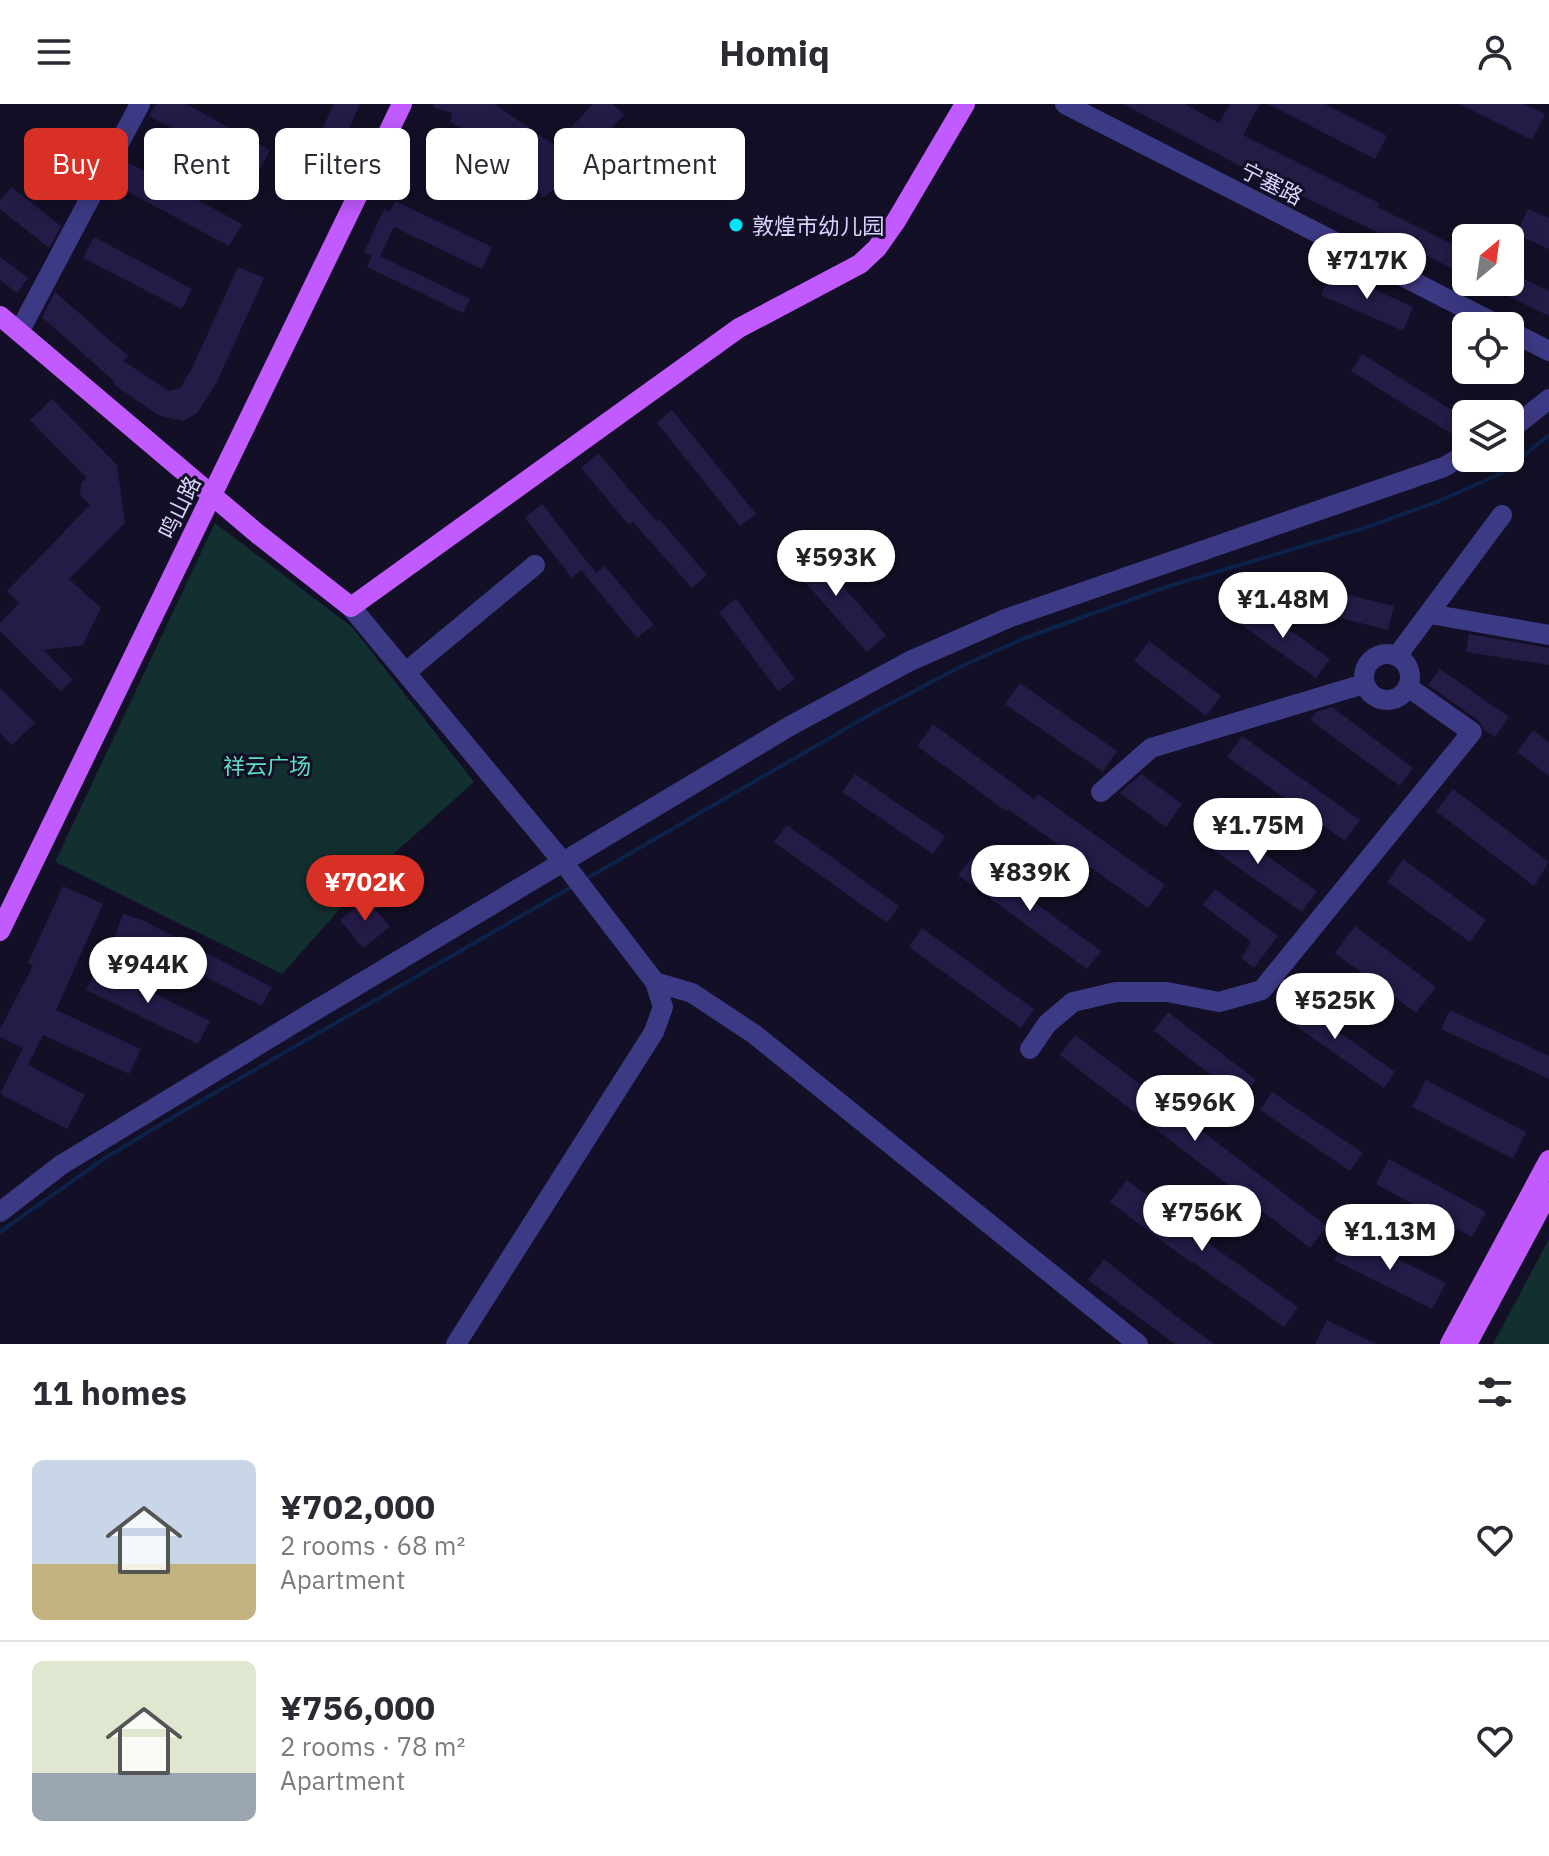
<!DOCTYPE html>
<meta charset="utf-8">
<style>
:root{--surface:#fff;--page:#f2f2f3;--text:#2b2b33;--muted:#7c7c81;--line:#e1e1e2;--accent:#d93025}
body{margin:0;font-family:"IBM Plex Sans","Noto Sans SC",sans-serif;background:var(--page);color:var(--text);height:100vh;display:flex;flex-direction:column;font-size:30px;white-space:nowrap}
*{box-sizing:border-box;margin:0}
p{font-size:26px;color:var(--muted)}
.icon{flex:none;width:44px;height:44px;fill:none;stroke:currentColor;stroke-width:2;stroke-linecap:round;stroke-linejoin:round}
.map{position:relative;height:1240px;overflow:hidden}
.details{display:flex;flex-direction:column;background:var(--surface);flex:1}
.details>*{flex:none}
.guide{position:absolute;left:24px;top:24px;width:800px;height:72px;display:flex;gap:16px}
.needle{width:52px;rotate:29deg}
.controls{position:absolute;left:1452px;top:120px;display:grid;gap:16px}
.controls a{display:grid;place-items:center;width:72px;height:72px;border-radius:12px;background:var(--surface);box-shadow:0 4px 20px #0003;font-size:40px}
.price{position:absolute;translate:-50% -68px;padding:0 18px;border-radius:28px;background:#fff;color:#222;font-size:26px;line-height:52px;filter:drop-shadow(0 2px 4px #0008)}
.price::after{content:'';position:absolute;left:50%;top:48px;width:24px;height:18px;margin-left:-12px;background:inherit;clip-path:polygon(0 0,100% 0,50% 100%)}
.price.active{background:var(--accent);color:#fff}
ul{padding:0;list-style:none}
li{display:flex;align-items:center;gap:24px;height:200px;padding:0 32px}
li+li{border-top:2px solid var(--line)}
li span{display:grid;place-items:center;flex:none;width:224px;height:160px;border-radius:12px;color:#555}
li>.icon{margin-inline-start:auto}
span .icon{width:96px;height:96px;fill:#fffc;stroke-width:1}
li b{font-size:34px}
h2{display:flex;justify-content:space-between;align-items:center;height:96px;padding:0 32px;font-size:34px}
.pill{padding:0 28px;border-radius:12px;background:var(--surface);box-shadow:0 4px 20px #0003;font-size:28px;line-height:72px}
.pill.active{background:var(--accent);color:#fff}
header{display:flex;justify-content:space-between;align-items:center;height:104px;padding:0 32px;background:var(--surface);font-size:36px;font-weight:700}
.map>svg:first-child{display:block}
.green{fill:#12302f}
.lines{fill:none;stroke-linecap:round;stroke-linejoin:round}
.stream{stroke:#0c2248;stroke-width:4}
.building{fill:#241b47}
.minor{stroke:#3d3a85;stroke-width:20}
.major{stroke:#c25bff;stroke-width:20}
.poi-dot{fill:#00e5ff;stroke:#130f26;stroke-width:3}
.labels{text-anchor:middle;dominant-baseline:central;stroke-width:6;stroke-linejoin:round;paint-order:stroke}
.street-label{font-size:22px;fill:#d9d4ff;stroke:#130f26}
.poi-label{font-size:22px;fill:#d9d4ff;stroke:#130f26;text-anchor:start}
.park-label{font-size:22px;fill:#5fe0c0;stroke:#130f26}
</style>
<header><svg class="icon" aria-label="menu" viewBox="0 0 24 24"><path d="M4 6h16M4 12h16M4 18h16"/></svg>Homiq<svg class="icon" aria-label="person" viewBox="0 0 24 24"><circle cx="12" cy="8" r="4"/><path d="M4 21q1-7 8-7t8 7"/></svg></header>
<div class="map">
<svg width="1549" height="1240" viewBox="0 0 1549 1240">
<rect width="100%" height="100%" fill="#130f26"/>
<!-- green -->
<g class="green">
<path d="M215 419 352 523 474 678 371 770 282 870 55 758Z"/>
<path d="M1549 1135V1240H1493Z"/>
</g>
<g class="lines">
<!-- stream -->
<g class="stream">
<path d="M584 776 878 606 962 562 1025 534 1166 483 1367 423 1439 397 1502 369 1549 331"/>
<path d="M0 1128 105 1054 192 1002 573 782"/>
</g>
</g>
<!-- building -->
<g class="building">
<path d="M156 0H186L270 46 257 71 149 12Z"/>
<path d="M334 0H360L337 50 339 52 330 72 289 52 299 32 315 40Z"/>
<path d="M433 0H494L554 41 558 37 574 69 543 94 527 69 480 33 450 18 452 9 433 3Z"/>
<path d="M593 0H612L624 11 587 50 565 30Z"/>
<path d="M1123 0H1185L1219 19 1230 0H1260L1243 31 1379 99 1377 103 1466 147V171L1248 66Z"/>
<path d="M1268 0H1325L1387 32 1375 55Z"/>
<path d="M1459 0H1524L1545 10 1532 36Z"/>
<path d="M53 59 85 77 75 95 43 77Z"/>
<path d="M129 59 242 120 229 142 117 82Z"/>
<path d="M11 83 61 122 49 144 0 105V97Z"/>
<path d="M395 97 492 143 482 165 394 123 380 152 470 195 463 209 367 163 372 152 364 148 384 105 390 108Z"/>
<path d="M1528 105 1549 114V145L1516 130Z"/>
<path d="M94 133 192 185 182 205 83 154Z"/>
<path d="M0 153 28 174 17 189 0 176Z"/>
<path d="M238 163 264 174 217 278 197 309 183 317 160 312 113 280 115 278 42 213 55 188 128 252 123 257 169 287 180 284 192 264Z"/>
<path d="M1332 166 1413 203 1403 227 1321 191Z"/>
<path d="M1510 168 1549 187V212L1480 178H1510Z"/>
<path d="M1362 250 1466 315V321L1458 334 1351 267Z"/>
<path d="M52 295 117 361 125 419 69 475 101 504 83 541 43 546 73 575 61 587 0 527V519L19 499 7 487 90 401 80 391 81 379 87 374 30 316Z"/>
<path d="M672 306 756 410 740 422 657 319Z"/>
<path d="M598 349 656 417 659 415 707 471 692 484 633 418 629 421 581 364Z"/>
<path d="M542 400 596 469 605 462 654 521 637 534 581 466 572 474 525 414Z"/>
<path d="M805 440 886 531 867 548 786 457Z"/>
<path d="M1323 485 1394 502 1388 526 1317 508Z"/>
<path d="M736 495 795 575 778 587 719 508Z"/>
<path d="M1250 497 1330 555 1316 574 1236 517Z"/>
<path d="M1469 530 1549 544V561L1466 548Z"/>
<path d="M1149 537 1221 592 1206 612 1134 557Z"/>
<path d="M1440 565 1509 613 1495 633 1484 626 1479 617 1428 581Z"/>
<path d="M1020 579 1117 647 1103 668 1005 600Z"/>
<path d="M0 584 35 619 12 641 0 629Z"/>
<path d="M1332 603 1413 664 1400 682 1310 616 1316 608Z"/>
<path d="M933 620 1034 695 1038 690 1165 781 1148 804 1008 705 1006 707 917 642Z"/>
<path d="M1533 626 1549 638V672L1517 648Z"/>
<path d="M1242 632 1360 716 1345 737 1227 653Z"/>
<path d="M855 670 945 732 933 750 842 688Z"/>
<path d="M1141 670 1182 700 1166 723 1120 689Z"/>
<path d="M1453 685 1549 758 1534 782 1436 707Z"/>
<path d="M1214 715 1317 787 1302 808 1199 736Z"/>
<path d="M787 721 899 802 887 819 774 738Z"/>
<path d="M972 753 1101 847 1087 865 958 771Z"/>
<path d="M1403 755 1486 816 1470 838 1387 778Z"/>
<path d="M63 782 103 800 56 906 141 945 129 970 43 931 28 961 85 991 67 1025 0 990 23 944 0 933V925L33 862 28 859Z"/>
<path d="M1215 785 1278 832 1254 864 1241 854 1251 838 1203 801Z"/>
<path d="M366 794 390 823 363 844 340 816Z"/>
<path d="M123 810 142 816 272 883 262 902 147 843 115 832Z"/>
<path d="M1355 822 1436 883 1416 909 1335 849Z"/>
<path d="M922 824 1034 905 1021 924 909 843Z"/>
<path d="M98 862 210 917 198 940 86 886Z"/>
<path d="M1287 891 1395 968 1384 984 1276 908Z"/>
<path d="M1450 906 1549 952V975L1441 925Z"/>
<path d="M1168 908 1256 976 1242 995 1154 927Z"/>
<path d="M1075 931 1327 1122 1310 1144 1060 951Z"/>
<path d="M1426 976 1526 1028 1513 1055 1412 1003Z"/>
<path d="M1272 988 1363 1049 1350 1067 1260 1006Z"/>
<path d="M1389 1055 1486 1108 1472 1133 1376 1080Z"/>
<path d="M1127 1076 1208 1137 1207 1138 1298 1203 1284 1223 1193 1158 1191 1159 1110 1098Z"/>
<path d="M1348 1130 1446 1179 1432 1205 1334 1156Z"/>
<path d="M1104 1155 1176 1212 1214 1240H1175L1088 1176Z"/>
<path d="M1327 1216 1376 1240H1315Z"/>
</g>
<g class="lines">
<!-- minor -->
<g class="minor">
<path d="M1065 0 1500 222"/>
<path d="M1510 227 1549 247"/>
<path d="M19 228 140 0"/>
<path d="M1510 326 1549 295"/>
<path d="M351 503 563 758 655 878 663 903 654 928 456 1240"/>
<path d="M1430 510 1549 531"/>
<circle cx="1387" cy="573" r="23"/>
<path d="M1397 552 1502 411"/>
<path d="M406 568 535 461"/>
<path d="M1101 688 1151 644 1364 580"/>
<path d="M655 878 692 889 754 930 1138 1240"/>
<path d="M1030 945 1047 920 1073 898 1116 888H1167L1219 898 1262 886 1472 628 1408 583"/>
<path d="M0 1108 61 1061 311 909 790 622 910 557 1008 514 1444 363 1466 350"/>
</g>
<!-- major -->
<g class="major">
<path d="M0 212 259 431 351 503 739 224 860 160 877 144 896 117 965 0"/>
<path d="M0 827 402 0"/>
<path d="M1450 1240 1549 1056"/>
<path d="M1467 1240 1549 1088"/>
</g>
</g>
<!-- markers -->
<circle class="poi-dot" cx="736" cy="121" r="8"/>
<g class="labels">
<!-- street labels -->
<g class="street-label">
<text transform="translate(1272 79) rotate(27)">宁塞路</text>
<text transform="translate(179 403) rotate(-64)">鸣山路</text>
</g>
<!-- poi labels -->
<g class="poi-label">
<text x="752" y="121">敦煌市幼儿园</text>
</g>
<!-- park labels -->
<g class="park-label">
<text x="267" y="661">祥云广场</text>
</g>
</g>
</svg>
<div class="controls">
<a><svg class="needle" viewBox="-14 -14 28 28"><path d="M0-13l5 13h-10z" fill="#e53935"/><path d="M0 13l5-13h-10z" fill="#7c7c81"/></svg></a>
<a><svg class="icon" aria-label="locate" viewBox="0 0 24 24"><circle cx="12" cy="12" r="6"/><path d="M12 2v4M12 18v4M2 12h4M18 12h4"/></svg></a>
<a><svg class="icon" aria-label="layers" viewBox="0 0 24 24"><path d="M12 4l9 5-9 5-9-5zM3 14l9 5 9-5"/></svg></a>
</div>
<b class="price" style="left:1367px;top:197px">¥717K</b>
<b class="price" style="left:836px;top:494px">¥593K</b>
<b class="price" style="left:1283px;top:536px">¥1.48M</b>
<b class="price" style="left:1258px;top:762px">¥1.75M</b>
<b class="price" style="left:1030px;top:809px">¥839K</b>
<b class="price active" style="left:365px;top:819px">¥702K</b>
<b class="price" style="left:148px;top:901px">¥944K</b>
<b class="price" style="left:1335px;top:937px">¥525K</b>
<b class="price" style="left:1195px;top:1039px">¥596K</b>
<b class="price" style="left:1202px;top:1149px">¥756K</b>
<b class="price" style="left:1390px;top:1168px">¥1.13M</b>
<div class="guide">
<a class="pill active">Buy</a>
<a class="pill">Rent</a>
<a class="pill">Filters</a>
<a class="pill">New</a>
<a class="pill">Apartment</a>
</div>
</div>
<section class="details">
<h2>11 homes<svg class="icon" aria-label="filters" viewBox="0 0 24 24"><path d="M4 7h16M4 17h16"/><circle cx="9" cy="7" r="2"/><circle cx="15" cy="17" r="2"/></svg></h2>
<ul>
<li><span style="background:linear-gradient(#c9d6e8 65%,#c2b280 0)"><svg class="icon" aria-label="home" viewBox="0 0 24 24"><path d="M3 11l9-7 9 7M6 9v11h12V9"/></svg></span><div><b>¥702,000</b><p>2 rooms · 68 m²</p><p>Apartment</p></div><svg class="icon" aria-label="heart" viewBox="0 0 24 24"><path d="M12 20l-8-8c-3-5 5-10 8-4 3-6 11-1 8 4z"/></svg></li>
<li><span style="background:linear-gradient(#dfe7d0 70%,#9aa5b1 0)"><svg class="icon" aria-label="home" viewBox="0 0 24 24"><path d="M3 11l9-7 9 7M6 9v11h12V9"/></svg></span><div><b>¥756,000</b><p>2 rooms · 78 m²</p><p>Apartment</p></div><svg class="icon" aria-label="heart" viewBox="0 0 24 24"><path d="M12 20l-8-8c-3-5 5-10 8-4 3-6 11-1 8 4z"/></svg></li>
</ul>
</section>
